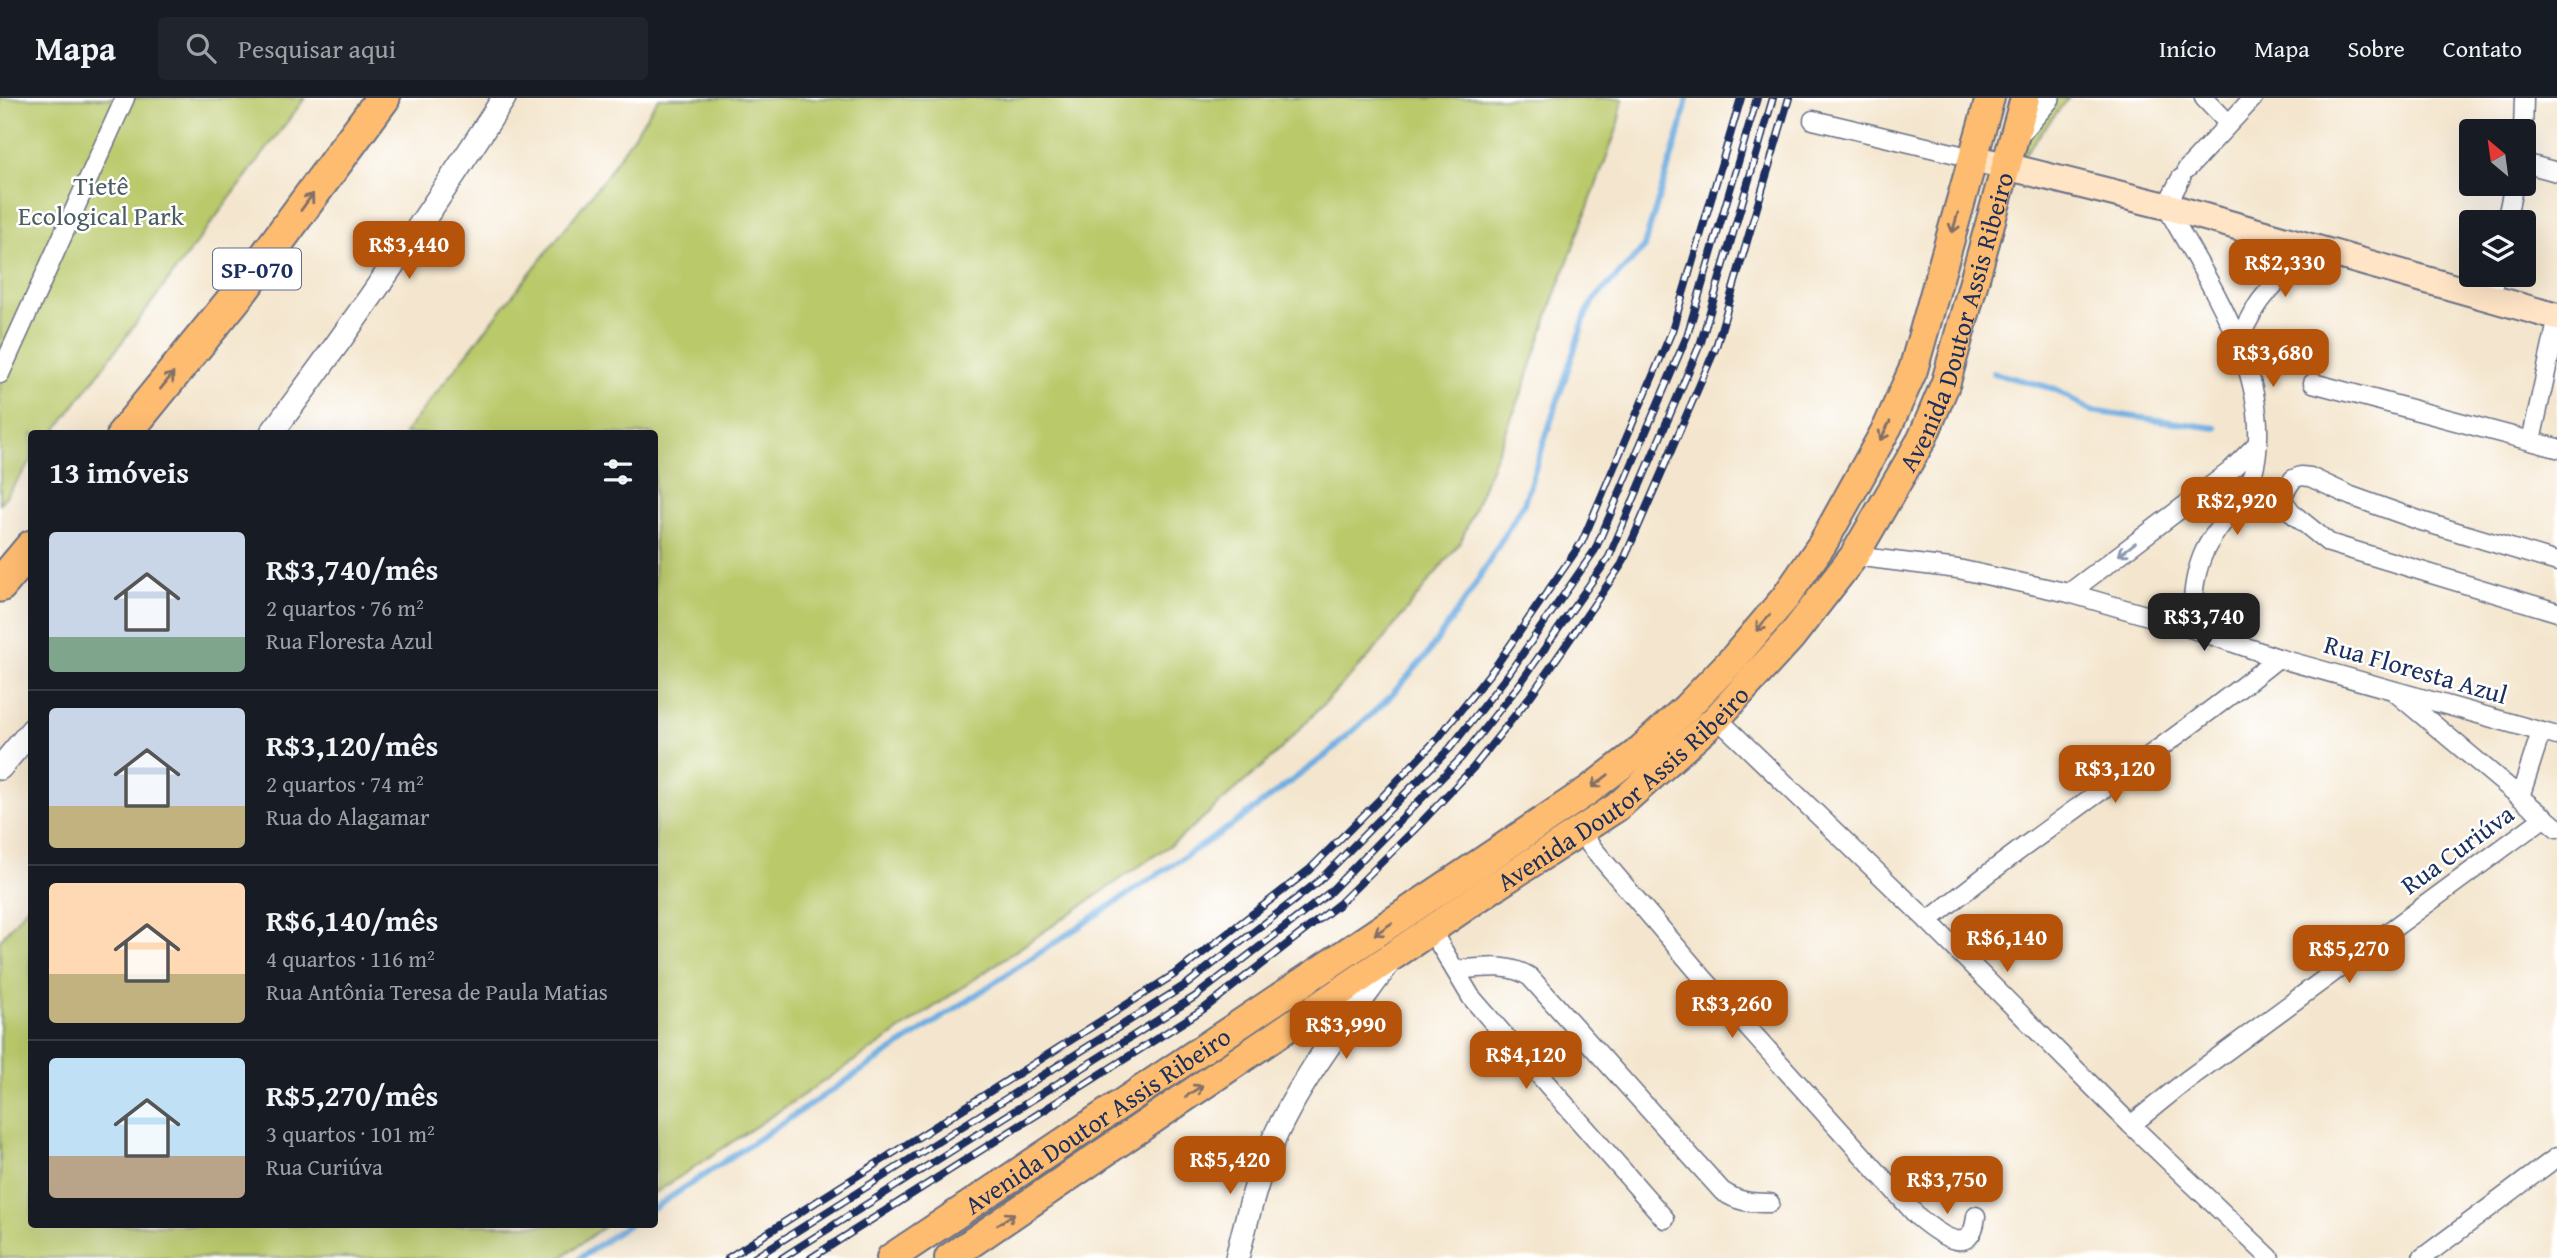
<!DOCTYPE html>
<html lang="pt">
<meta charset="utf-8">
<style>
:root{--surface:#171b24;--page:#20242c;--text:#f1f3f6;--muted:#9ea1a6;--line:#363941;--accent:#b45309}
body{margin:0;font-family:"Gentium Book Plus",serif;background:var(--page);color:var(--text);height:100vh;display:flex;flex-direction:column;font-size:26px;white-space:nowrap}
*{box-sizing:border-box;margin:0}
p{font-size:23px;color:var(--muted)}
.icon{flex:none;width:38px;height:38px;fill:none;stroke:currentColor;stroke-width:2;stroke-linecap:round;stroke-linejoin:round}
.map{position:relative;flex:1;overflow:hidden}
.details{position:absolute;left:28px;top:332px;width:630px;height:798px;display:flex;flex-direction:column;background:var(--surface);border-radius:7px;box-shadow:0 7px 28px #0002}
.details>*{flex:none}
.needle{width:46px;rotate:331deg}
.buttons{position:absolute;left:2459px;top:21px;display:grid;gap:14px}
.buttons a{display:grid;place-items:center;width:77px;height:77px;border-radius:7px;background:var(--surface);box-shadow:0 7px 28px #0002;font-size:35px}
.price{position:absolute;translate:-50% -60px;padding:0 16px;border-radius:14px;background:var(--accent);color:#fff;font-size:23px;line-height:46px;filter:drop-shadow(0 2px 4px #0008)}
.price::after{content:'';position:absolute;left:50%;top:42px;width:21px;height:16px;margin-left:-10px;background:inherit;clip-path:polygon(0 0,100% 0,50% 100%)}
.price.selected{background:#222;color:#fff}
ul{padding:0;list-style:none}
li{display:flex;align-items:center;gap:21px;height:175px;padding:0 21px}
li+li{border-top:2px solid var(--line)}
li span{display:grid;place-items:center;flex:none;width:196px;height:140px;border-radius:7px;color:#555}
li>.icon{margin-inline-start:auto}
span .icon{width:84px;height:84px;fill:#fffc;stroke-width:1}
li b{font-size:30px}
h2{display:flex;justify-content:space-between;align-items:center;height:84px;padding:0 21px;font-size:30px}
header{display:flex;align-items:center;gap:42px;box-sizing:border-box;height:98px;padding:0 35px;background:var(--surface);border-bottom:2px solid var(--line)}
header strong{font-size:33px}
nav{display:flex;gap:38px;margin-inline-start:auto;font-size:24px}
.search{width:490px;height:63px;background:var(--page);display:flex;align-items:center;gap:18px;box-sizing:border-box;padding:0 24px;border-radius:7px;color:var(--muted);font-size:26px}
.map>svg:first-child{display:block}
.green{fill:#bac96b;stroke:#6a7c64;stroke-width:2}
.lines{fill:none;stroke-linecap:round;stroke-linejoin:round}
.stream{stroke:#6eade1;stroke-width:6}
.minor-casing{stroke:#676f85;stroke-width:21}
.tertiary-casing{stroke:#676f85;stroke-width:26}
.secondary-casing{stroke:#676f85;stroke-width:30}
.primary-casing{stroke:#676f85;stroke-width:32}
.motorway-casing{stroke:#676f85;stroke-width:37}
.minor{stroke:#fff;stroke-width:18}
.tertiary{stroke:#fff;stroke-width:23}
.secondary{stroke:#ffe4c6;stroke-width:26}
.primary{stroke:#febc71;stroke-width:28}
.motorway{stroke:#febc71;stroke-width:33}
.rail-casing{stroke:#1b2f5e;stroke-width:8}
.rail{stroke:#fff;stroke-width:5;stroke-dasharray:16;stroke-linecap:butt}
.oneway{stroke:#816e67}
.oneway2{stroke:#8d97ae}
.labels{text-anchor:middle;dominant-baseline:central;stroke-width:5;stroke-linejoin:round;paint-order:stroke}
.shield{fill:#fff;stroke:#5f6d8e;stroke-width:2}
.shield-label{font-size:24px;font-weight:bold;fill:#1b2f5e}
.park-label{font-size:26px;fill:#4b5d62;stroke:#fff}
.street-label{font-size:26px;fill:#1b2f5e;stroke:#fff}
</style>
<header>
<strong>Mapa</strong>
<div class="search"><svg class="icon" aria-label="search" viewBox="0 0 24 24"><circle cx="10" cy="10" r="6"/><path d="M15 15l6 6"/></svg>Pesquisar aqui</div>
<nav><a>Início</a><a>Mapa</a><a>Sobre</a><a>Contato</a></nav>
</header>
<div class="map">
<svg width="2557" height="1160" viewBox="0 0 2557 1160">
<rect width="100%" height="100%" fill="#fff"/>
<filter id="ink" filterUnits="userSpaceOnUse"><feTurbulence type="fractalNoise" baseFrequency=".0143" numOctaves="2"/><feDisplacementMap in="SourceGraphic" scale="14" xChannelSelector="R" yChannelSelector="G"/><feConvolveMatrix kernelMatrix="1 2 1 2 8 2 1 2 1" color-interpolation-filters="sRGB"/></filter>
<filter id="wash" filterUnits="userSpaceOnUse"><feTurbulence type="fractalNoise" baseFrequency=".00686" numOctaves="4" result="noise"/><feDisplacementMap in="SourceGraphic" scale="28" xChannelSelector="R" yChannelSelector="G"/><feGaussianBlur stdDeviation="1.57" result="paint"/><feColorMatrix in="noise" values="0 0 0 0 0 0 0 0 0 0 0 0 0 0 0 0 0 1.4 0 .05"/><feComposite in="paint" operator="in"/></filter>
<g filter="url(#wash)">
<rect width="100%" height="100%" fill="#f4e6ce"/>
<!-- green -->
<g class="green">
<path d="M0 0H305L53 336H32L31 364 0 406Z"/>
<path d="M659 0H1623L1617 31 1552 206 1523 292 1461 443 1375 552 1274 658 1179 741 877 948 655 1095 654 336H404L606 78Z"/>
<path d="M2038 0H2068L2020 62Z"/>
<path d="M31 804 32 1127H606L561 1160H0V842Z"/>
</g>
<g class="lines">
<!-- stream -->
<g class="stream">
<path d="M1993 275 2055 291 2091 313 2216 330"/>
<path d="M654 1110 1234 726 1325 658 1386 603 1426 558 1470 495 1524 405 1586 216 1595 201 1643 151 1681 29 1687 0"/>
<path d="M580 1160 628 1127"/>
</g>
</g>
</g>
<g filter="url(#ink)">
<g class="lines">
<defs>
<g id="minor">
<path d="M2204 0 2228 25"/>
<path d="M1813 22 1973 60"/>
<path d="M2523 33 2524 0"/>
<path d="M2524 65 2557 74"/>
<path d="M2187 71 2253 0"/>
<path d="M2181 80 2166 108C2208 184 2278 284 2253 375 2244 405 2218 425 2205 452 2193 477 2193 503 2190 530"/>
<path d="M2506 124 2514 86"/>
<path d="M2491 202 2496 177"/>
<path d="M2239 243C2255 200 2280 179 2315 150"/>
<path d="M0 276 125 0"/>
<path d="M2313 285 2557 350"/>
<path d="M2531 343 2557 224"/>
<path d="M1854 458 1958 471 2069 495 2190 530 2278 560 2557 638"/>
<path d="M2557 464 2421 423 2351 398 2310 379 2301 378 2293 381 2284 395V404L2293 416 2329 445 2557 514"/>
<path d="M2069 495 2229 374 2256 347"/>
<path d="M2396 595 2557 730"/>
<path d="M1717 620 1928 823 2131 1027 2270 1160"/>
<path d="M2520 699 2541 634"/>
<path d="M1579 734 1704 881 1918 1119C1942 1139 1972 1160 1976 1118"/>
<path d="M1928 823C2041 731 2164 652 2278 560"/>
<path d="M1431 832 1471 899 1665 1121"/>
<path d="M1455 872C1482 870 1507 864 1530 879L1722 1093C1738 1104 1751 1105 1770 1105"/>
<path d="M2131 1027 2187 982 2545 719"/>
<path d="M2422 1160 2557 1059"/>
</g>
<g id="tertiary">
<path d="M2015 39 2048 0"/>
<path d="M271 336C353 227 430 115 504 0"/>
<path d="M0 670 32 632"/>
<path d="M1237 1160C1246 1123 1255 1087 1269 1052 1297 985 1345 925 1387 867"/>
</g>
<path id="secondary" d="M1973 60 2166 108 2557 219"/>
<g id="primary">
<path id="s1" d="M891 1160 1589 692 1637 655 1686 610 1735 559 1785 500 1823 445 1888 328 1913 272 1990 0"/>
<path id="s2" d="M949 1160 1491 791 1617 709 1717 620 1791 539 1854 458 1922 341 1946 284 2025 0"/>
</g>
<g id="motorway">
<path d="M124 336 243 190 383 0"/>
<path d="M0 487 32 449"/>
</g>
</defs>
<!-- minor casing -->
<use href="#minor" class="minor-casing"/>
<!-- tertiary casing -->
<use href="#tertiary" class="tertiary-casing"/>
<!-- secondary casing -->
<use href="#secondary" class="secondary-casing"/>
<!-- primary casing -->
<use href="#primary" class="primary-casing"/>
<!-- motorway casing -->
<use href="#motorway" class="motorway-casing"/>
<!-- minor -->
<use href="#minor" class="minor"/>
<!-- tertiary -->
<use href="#tertiary" class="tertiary"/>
<!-- secondary -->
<use href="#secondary" class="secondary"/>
<!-- primary -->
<use href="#primary" class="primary"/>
<!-- motorway -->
<use href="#motorway" class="motorway"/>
<defs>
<g id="rail">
<path d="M728 1160 1178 874 1309 772 1383 698 1438 640 1495 569 1582 444 1672 233 1741 0"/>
<path d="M754 1160 1187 886 1319 783 1450 650 1507 578 1595 452 1687 238 1757 0"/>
<path d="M782 1160 1196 898 1329 795 1461 660 1519 587 1609 459 1701 244 1773 0"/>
<path d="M811 1160 1205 910 1339 806 1416 730 1473 670 1532 596 1622 466 1716 249 1789 0"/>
</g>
</defs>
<!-- rail casing -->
<use href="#rail" class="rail-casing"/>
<!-- rail -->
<use href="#rail" class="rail"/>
</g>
<!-- one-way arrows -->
<defs><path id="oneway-shaft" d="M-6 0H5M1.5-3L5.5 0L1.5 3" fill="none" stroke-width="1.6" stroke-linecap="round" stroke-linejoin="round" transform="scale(1.75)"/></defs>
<g class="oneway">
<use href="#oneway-shaft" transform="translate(307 104) rotate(-54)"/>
<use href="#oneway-shaft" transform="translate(1955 125) rotate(106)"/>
<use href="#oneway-shaft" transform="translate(167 283) rotate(-51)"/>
<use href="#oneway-shaft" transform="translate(1885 333) rotate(118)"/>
<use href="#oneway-shaft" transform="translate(1763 525) rotate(130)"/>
<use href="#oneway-shaft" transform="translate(1600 683) rotate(143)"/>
<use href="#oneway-shaft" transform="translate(1383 831) rotate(146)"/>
<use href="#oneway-shaft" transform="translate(1194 993) rotate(-34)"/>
<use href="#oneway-shaft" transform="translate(1006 1121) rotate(-34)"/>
</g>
<use class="oneway2" href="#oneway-shaft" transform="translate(2127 451) rotate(143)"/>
</g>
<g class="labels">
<!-- shield labels -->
<rect class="shield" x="213" y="150.5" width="88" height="41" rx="5"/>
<g class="shield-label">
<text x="257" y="171">SP-070</text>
</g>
<!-- park labels -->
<g class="park-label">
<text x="101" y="87">Tietê<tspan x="101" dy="30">Ecological Park</tspan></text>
</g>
<!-- street labels -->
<g class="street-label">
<text stroke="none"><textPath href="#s2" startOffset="1410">Avenida Doutor Assis Ribeiro</textPath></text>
<text transform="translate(2416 571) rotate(16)">Rua Floresta Azul</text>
<text stroke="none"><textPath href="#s2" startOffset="822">Avenida Doutor Assis Ribeiro</textPath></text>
<text transform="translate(2457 751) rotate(-36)">Rua Curiúva</text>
<text stroke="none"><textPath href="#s1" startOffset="248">Avenida Doutor Assis Ribeiro</textPath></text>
</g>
</g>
</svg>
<div class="buttons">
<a><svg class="needle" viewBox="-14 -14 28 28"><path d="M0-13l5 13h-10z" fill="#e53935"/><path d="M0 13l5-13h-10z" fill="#9ea1a6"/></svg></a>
<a><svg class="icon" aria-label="layers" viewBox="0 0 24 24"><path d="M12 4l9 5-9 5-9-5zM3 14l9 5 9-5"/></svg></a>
</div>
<b class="price" style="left:409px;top:183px">R$3,440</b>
<b class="price" style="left:2285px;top:201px">R$2,330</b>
<b class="price" style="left:2273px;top:291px">R$3,680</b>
<b class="price" style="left:2237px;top:439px">R$2,920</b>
<b class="price selected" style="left:2204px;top:555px">R$3,740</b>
<b class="price" style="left:2115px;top:707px">R$3,120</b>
<b class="price" style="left:2007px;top:876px">R$6,140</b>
<b class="price" style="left:2349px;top:887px">R$5,270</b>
<b class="price" style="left:1732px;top:942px">R$3,260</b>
<b class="price" style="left:1346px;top:963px">R$3,990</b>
<b class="price" style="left:1526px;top:993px">R$4,120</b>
<b class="price" style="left:1230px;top:1098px">R$5,420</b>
<b class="price" style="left:1947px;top:1118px">R$3,750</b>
<section class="details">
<h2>13 imóveis<svg class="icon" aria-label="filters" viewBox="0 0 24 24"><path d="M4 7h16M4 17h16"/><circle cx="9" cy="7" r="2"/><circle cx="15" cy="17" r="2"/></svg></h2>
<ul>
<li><span style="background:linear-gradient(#c9d6e8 75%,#7fa58c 0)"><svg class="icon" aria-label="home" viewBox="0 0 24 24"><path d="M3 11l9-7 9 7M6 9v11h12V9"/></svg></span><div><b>R$3,740/mês</b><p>2 quartos · 76 m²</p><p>Rua Floresta Azul</p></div></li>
<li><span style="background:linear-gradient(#c9d6e8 70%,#c2b280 0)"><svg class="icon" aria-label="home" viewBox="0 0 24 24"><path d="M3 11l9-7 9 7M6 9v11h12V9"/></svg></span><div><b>R$3,120/mês</b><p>2 quartos · 74 m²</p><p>Rua do Alagamar</p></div></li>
<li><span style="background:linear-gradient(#ffd9b3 65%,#c2b280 0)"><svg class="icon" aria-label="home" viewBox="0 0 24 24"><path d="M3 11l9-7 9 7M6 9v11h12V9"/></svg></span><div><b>R$6,140/mês</b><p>4 quartos · 116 m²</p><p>Rua Antônia Teresa de Paula Matias</p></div></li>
<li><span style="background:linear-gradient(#bfe0f5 70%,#b9a48a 0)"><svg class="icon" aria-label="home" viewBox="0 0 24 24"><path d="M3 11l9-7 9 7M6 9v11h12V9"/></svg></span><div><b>R$5,270/mês</b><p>3 quartos · 101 m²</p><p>Rua Curiúva</p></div></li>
</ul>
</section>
</div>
